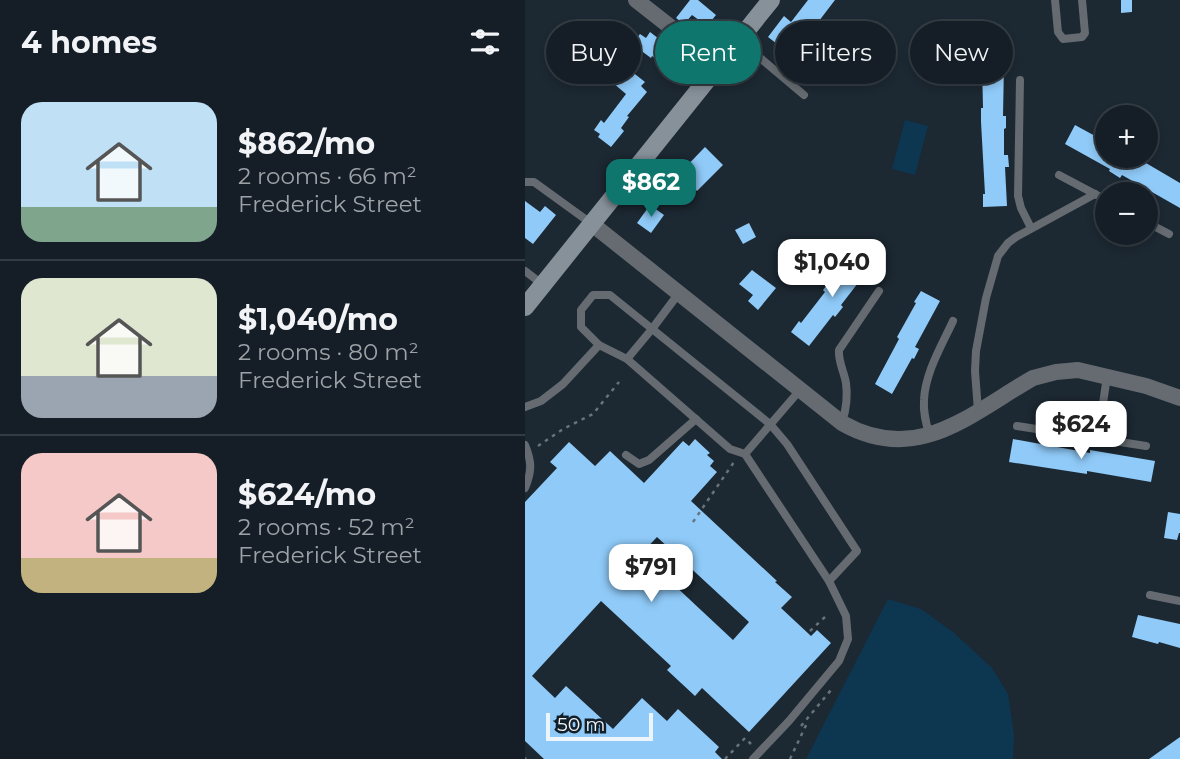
<!DOCTYPE html>
<meta charset="utf-8">
<style>
:root{--surface:#151e26;--page:#1e272e;--text:#f1f3f6;--muted:#9da2a7;--line:#343c43;--accent:#0f766e}
body{margin:0;font-family:Montserrat,sans-serif;background:var(--page);color:var(--text);height:100vh;display:flex;flex-direction:column;font-size:26px;white-space:nowrap}
*{box-sizing:border-box;margin:0}
p{font-size:23px;color:var(--muted)}
.icon{flex:none;width:38px;height:38px;fill:none;stroke:currentColor;stroke-width:2;stroke-linecap:round;stroke-linejoin:round}
.map{position:relative;flex:1;overflow:hidden}
.sheet{display:flex;flex-direction:column;background:var(--surface);width:525px}
.sheet>*{flex:none}
.guide{position:absolute;left:21px;top:21px;width:528px;height:63px;display:flex;gap:14px}
.buttons{position:absolute;left:570px;top:105px;display:grid;gap:14px}
.buttons a{display:grid;place-items:center;width:63px;height:63px;border-radius:50%;background:var(--surface);box-shadow:0 4px 10px #0003,0 0 0 2px var(--line);font-size:35px}
.scale{position:absolute;left:21px;bottom:18px;width:107px;box-sizing:border-box;padding-left:7px;border:4px solid #edf5fc;border-top:0;font-size:19px;line-height:24px;white-space:nowrap;color:#edf5fc;-webkit-text-stroke:5px #131f28;paint-order:stroke}
.price{position:absolute;translate:-50% -60px;padding:0 16px;border-radius:14px;background:#fff;color:#222;font-size:23px;line-height:46px;filter:drop-shadow(0 2px 4px #0008)}
.price::after{content:'';position:absolute;left:50%;top:42px;width:21px;height:16px;margin-left:-10px;background:inherit;clip-path:polygon(0 0,100% 0,50% 100%)}
.price.selected{background:var(--accent);color:#fff}
ul{padding:0;list-style:none}
li{display:flex;align-items:center;gap:21px;height:175px;padding:0 21px}
li+li{border-top:2px solid var(--line)}
li span{display:grid;place-items:center;flex:none;width:196px;height:140px;border-radius:21px;color:#555}
li>.icon{margin-inline-start:auto}
span .icon{width:84px;height:84px;fill:#fffc;stroke-width:1}
li b{font-size:30px}
h2{display:flex;justify-content:space-between;align-items:center;height:84px;padding:0 21px;font-size:30px}
.pill{padding:0 24px;border-radius:32px;background:var(--surface);box-shadow:0 4px 10px #0003,0 0 0 2px var(--line);font-size:24px;line-height:63px}
.pill.selected{background:var(--accent);color:#fff}
main{display:flex;flex:1;min-height:0}
.map>svg:first-child{display:block}
.green{fill:#0d3651}
.building{fill:#8fcaf8;fill-rule:evenodd}
.lines{fill:none;stroke-linecap:round;stroke-linejoin:round}
.path{stroke:#69737c;stroke-width:2.5;stroke-dasharray:3.5 5;stroke-linecap:butt}
.lane{stroke:#656b70;stroke-width:8}
.street{stroke:#656b70;stroke-width:16}
.secondary{stroke:#87919a;stroke-width:18}
</style>
<main>
<section class="sheet">
<h2>4 homes<svg class="icon" aria-label="filters" viewBox="0 0 24 24"><path d="M4 7h16M4 17h16"/><circle cx="9" cy="7" r="2"/><circle cx="15" cy="17" r="2"/></svg></h2>
<ul>
<li><span style="background:linear-gradient(#bfe0f5 75%,#7fa58c 0)"><svg class="icon" aria-label="home" viewBox="0 0 24 24"><path d="M3 11l9-7 9 7M6 9v11h12V9"/></svg></span><div><b>$862/mo</b><p>2 rooms · 66 m²</p><p>Frederick Street</p></div></li>
<li><span style="background:linear-gradient(#dfe7d0 70%,#9aa5b1 0)"><svg class="icon" aria-label="home" viewBox="0 0 24 24"><path d="M3 11l9-7 9 7M6 9v11h12V9"/></svg></span><div><b>$1,040/mo</b><p>2 rooms · 80 m²</p><p>Frederick Street</p></div></li>
<li><span style="background:linear-gradient(#f6c9c9 75%,#c2b280 0)"><svg class="icon" aria-label="home" viewBox="0 0 24 24"><path d="M3 11l9-7 9 7M6 9v11h12V9"/></svg></span><div><b>$624/mo</b><p>2 rooms · 52 m²</p><p>Frederick Street</p></div></li>
</ul>
</section>
<div class="map">
<svg width="655" height="759" viewBox="0 0 655 759">
<rect width="100%" height="100%" fill="#1c2832"/>
<!-- green -->
<g class="green">
<path d="M380 120 403 126 390 175 367 169Z"/>
<path d="M363 599 396 609 428 632 467 668 483 694 489 735 488 759H281Z"/>
</g>
<!-- building -->
<g class="building">
<path d="M165 0H173L191 15 182 26 167 15 159 24 151 18Z"/>
<path d="M283 0H310L281 38 305 57 291 74 243 37 259 16 266 22Z"/>
<path d="M596 0H607V12L596 13Z"/>
<path d="M45 20 58 31 49 44 35 34Z"/>
<path d="M125 32 159 58 148 72 127 56 126 58 107 44 115 34 121 38Z"/>
<path d="M321 37 335 50 327 58 313 45Z"/>
<path d="M457 64H479L478 116H481V128L479 129V155H483L484 167H480L482 206 458 207V194H460L456 122V108H458Z"/>
<path d="M101 67 120 82 116 86 122 92 102 116 104 117 96 128 99 131 86 147 73 137 75 134 69 130 76 120 79 123 101 94 88 83Z"/>
<path d="M550 125 583 143V156H609L655 183V208L597 175 595 178 584 171 585 169 540 144Z"/>
<path d="M180 147 198 165 172 191 154 174Z"/>
<path d="M0 201 15 212 20 206 31 215 8 244 0 238Z"/>
<path d="M125 205 139 215 126 233 112 223Z"/>
<path d="M224 223 231 237 218 244 210 230Z"/>
<path d="M332 251 346 263 338 273 340 274 316 305 318 307 310 317 308 315 284 346 266 332 274 321 276 323 300 292 298 290 312 272 314 274Z"/>
<path d="M227 270 251 288 233 310 223 301 228 295 214 284Z"/>
<path d="M396 291 415 301 390 347 394 349 389 359 387 358 367 394 350 384 374 339 372 337 391 303 389 302Z"/>
<path d="M170 439 185 453 182 455 189 461 185 466 192 472 166 501 252 581 250 582 267 597 256 608 286 636 292 630 306 643 224 732 177 688 170 696 142 670 146 666 76 601 7 676 30 698 41 686 88 729 117 698 142 721 153 709 194 747 190 752 197 759H19L0 741V502L32 468 25 462 44 442 70 466 85 451 119 483 158 441 164 446ZM132 537 224 622 208 640 116 554Z"/>
<path d="M488 439 565 453V450L630 461 626 482 562 471V474L484 462Z"/>
<path d="M643 512 655 514V533H654L652 540 639 538Z"/>
<path d="M613 615 655 624V648L634 642 633 644 607 637Z"/>
<path d="M655 737V759H624Z"/>
</g>
<g class="lines">
<!-- path -->
<g class="path">
<path d="M13 446 38 429 68 414 94 382"/>
<path d="M168 522 209 462"/>
<path d="M285 631 300 617"/>
<path d="M276 726 306 690 304 689"/>
<path d="M0 758 1 759"/>
<path d="M200 759 220 738 226 744"/>
<path d="M265 759 283 721"/>
</g>
<!-- lane -->
<g class="lane">
<path d="M530 0 533 32 538 39 557 37 560 33 557 0"/>
<path d="M214 40 279 95"/>
<path d="M495 80 493 196 496 208 506 228"/>
<path d="M534 175 583 201"/>
<path d="M0 182H9L67 224"/>
<path d="M621 222 644 234"/>
<path d="M0 271 17 284"/>
<path d="M74 345 102 359 205 449 220 454 304 581"/>
<path d="M102 359 127 329 154 293"/>
<path d="M0 407 16 401 38 384 74 345 56 327V310L68 295H85L245 424 262 444 332 551 304 581 321 616 323 639 314 661 264 721 228 759"/>
<path d="M453 411 450 371 451 351 461 298 473 256 483 243 491 237 570 194"/>
<path d="M317 423C321 410 323 397 321 383 319 371 313 362 314 350L354 291"/>
<path d="M492 426 621 446"/>
<path d="M404 434C401 423 398 412 399 400 400 373 417 345 428 321"/>
<path d="M573 438 582 376"/>
<path d="M0 445C7 462 7 471 0 488"/>
<path d="M220 454 275 390"/>
<path d="M101 455 114 464 124 460 171 419"/>
<path d="M625 595 655 601"/>
</g>
<!-- street -->
<g class="street">
<path d="M111 0 194 65"/>
<path d="M67 224 317 423C392 466 445 414 508 378L531 372 553 370 621 386 655 398"/>
</g>
<!-- secondary -->
<path class="secondary" d="M0 307 246 0"/>
</g>
</svg>
<div class="buttons">
<a>+</a>
<a>−</a>
</div>
<div class="scale">50 m</div>
<b class="price selected" style="left:126px;top:219px">$862</b>
<b class="price" style="left:307px;top:299px">$1,040</b>
<b class="price" style="left:556px;top:461px">$624</b>
<b class="price" style="left:126px;top:604px">$791</b>
<div class="guide">
<a class="pill">Buy</a>
<a class="pill selected">Rent</a>
<a class="pill">Filters</a>
<a class="pill">New</a>
</div>
</div>
</main>
